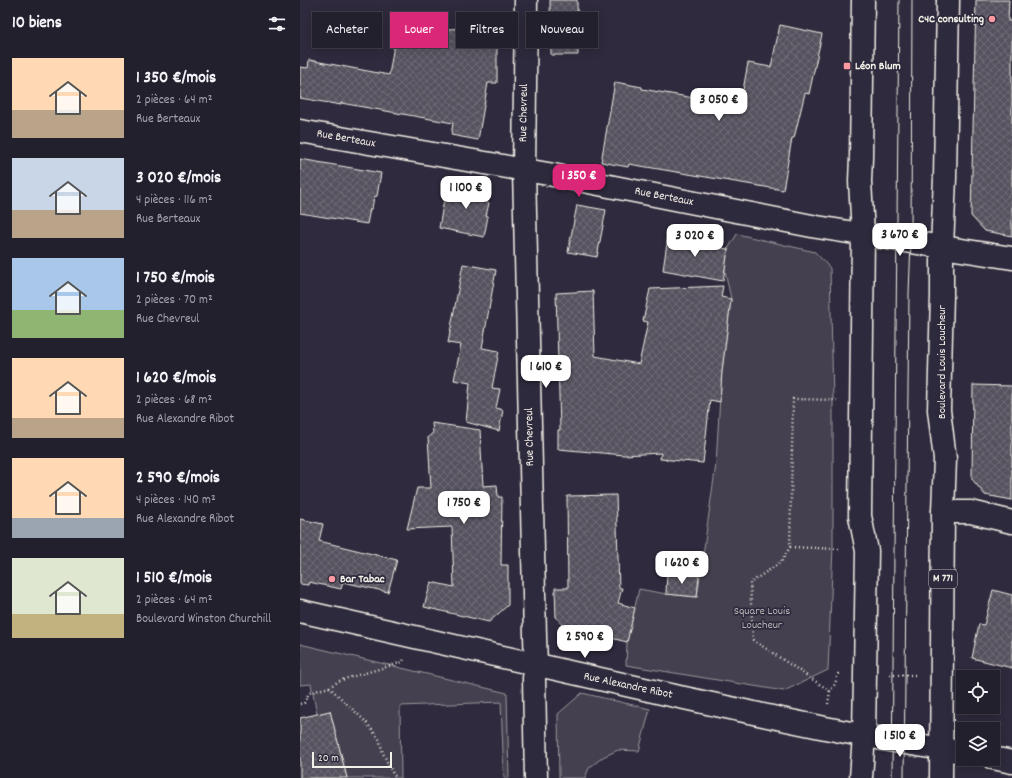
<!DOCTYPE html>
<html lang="fr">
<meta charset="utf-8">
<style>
:root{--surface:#23202e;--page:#2f2d3a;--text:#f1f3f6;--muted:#a3a3aa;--line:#403e4a;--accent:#db2777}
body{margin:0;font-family:Dekko,sans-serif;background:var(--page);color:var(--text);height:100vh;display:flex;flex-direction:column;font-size:15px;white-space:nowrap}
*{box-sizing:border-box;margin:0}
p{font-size:13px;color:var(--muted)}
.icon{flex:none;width:22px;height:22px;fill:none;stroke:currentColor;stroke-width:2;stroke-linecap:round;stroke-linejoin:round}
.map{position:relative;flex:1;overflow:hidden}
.sheet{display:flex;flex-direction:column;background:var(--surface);width:300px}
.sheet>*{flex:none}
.hud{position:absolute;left:12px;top:12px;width:380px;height:36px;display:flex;gap:8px}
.fabs{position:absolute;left:656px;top:670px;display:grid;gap:8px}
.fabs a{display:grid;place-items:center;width:44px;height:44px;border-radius:0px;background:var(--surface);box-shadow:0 2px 10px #0003,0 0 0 1px var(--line);font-size:20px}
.scale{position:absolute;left:12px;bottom:10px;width:80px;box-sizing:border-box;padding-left:4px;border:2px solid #f4f1e8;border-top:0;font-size:11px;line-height:14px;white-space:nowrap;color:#f4f1e8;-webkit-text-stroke:3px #2f2a3d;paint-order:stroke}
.price{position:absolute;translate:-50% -34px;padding:0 9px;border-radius:8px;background:#fff;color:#222;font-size:13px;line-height:26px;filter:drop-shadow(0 1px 2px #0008)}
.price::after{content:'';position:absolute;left:50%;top:24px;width:12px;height:9px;margin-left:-6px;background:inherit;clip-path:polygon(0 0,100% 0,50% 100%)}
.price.on{background:var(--accent);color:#fff}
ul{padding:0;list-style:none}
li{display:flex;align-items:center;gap:12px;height:100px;padding:0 12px}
li span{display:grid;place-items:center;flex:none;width:112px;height:80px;border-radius:0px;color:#555}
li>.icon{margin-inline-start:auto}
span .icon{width:48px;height:48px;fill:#fffc;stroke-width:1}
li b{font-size:17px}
h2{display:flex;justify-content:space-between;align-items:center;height:48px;padding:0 12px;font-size:17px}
.chip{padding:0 14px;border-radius:0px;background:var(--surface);box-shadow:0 2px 10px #0003,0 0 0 1px var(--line);font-size:14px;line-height:36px}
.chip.on{background:var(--accent);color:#fff}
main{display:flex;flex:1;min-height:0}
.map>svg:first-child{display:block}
.green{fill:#454050;stroke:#9c989c}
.building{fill:url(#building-cross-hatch);stroke:#f4f1e8}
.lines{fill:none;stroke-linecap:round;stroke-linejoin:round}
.street-casing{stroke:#f4f1e8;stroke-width:25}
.primary-casing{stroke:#f4f1e8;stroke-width:25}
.path{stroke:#f4f1e8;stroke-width:2.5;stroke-dasharray:1 3;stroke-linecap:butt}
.street{stroke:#2f2a3d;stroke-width:22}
.primary{stroke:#2f2a3d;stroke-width:22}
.tram{stroke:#f4f1e8;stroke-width:1}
.poi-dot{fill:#ff9aa2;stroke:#2f2a3d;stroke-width:1.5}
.labels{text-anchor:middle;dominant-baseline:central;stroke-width:3.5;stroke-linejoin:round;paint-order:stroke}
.shield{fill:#2f2a3d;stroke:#b9b5b5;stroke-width:1}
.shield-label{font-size:11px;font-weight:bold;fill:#f4f1e8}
.poi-label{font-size:12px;font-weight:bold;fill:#f4f1e8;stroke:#2f2a3d;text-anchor:start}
.street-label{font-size:12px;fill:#f4f1e8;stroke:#2f2a3d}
.park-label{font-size:12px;fill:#b7b3b3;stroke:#2f2a3d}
</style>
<main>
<section class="sheet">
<h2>10 biens<svg class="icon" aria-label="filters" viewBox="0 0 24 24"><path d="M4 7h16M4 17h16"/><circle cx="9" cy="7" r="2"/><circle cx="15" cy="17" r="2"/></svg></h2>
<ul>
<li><span style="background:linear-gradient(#ffd9b3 65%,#b9a48a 0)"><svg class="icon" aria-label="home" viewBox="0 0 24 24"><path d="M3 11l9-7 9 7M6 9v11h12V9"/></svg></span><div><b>1 350 €/mois</b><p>2 pièces · 64 m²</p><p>Rue Berteaux</p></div></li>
<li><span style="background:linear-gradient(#c9d6e8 65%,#b9a48a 0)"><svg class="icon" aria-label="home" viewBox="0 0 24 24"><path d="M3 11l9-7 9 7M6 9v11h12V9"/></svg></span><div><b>3 020 €/mois</b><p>4 pièces · 116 m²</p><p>Rue Berteaux</p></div></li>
<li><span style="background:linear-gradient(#a9c7e8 65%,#8fb573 0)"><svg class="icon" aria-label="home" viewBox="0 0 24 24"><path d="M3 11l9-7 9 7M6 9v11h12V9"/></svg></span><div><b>1 750 €/mois</b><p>2 pièces · 70 m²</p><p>Rue Chevreul</p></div></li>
<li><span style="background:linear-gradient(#ffd9b3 75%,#b9a48a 0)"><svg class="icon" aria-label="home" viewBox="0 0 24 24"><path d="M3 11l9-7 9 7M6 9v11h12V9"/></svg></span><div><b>1 620 €/mois</b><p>2 pièces · 68 m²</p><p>Rue Alexandre Ribot</p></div></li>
<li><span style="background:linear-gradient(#ffd9b3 75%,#9aa5b1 0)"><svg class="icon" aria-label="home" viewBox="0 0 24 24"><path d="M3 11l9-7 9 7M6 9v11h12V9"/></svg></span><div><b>2 590 €/mois</b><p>4 pièces · 140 m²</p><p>Rue Alexandre Ribot</p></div></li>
<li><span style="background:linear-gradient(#dfe7d0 70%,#c2b280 0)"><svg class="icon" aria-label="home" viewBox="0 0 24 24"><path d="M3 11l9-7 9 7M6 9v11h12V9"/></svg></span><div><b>1 510 €/mois</b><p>2 pièces · 64 m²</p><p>Boulevard Winston Churchill</p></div></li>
</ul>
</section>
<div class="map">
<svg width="712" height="778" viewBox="0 0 712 778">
<defs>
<pattern id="building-cross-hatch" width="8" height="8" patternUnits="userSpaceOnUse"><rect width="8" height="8" fill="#56525f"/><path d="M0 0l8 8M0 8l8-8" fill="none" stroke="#6f6b76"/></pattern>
</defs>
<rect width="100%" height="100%" fill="#2f2a3d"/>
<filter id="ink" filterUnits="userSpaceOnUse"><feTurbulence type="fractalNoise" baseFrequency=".025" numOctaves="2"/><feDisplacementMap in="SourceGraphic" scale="8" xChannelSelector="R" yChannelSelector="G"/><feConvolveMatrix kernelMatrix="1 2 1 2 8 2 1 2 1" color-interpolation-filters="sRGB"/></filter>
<g filter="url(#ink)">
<!-- green -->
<g class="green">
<path d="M437 234 515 252 530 268 533 400V546L528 670 484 691 326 665 327 642 339 589 366 594 397 597 416 464 421 379 431 299 425 271 428 249Z"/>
<path d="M0 644 207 693 209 778H204L201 702 100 706 101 778H47L30 711 17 714 11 684 0 685Z"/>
<path d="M282 693 350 709 339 751 318 750 303 757 289 768 285 778H259L258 714Z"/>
</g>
<!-- building -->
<g class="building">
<path d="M250 0H277L278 55H251Z"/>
<path d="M676 0H709L708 21H712V236L685 231 671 216Z"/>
<path d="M480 25 522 34 509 94 505 93 494 138H492L483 190 329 164 328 167 301 162 315 82 342 87V89L440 106 448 63 471 67Z"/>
<path d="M169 28V32L197 31V83H188L178 140 151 135 153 123 41 103V105L0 98V67L8 68 9 60 89 75 94 45 148 44V29Z"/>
<path d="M0 159 81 173 77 196 74 197 72 208 70 209 67 224 0 213Z"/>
<path d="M159 184 189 189 187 202 189 203 186 216H188L184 237 139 228 146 188 157 191Z"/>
<path d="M277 205 306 210 297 257 268 252Z"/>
<path d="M368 236 409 240 408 246 428 249 423 281 363 270Z"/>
<path d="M163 264 196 270 182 348 199 351 192 388 200 389 196 408 203 410 199 431 166 422 170 383 154 380 161 345 148 343Z"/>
<path d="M423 286 421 297 431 299 422 371 420 402 410 400 403 463 360 459 361 453 324 455 258 449V430H260L256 293 293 291 295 356 339 364 348 322 343 321 350 289Z"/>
<path d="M673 385 712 386V500L685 495 672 479Z"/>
<path d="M132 423 180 430 183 486 197 485 198 497H202L201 565H208V605L189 622 124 607 131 582 154 587 152 527 107 529 117 488H131L128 437 133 433Z"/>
<path d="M316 495 319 588H322L318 603 335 608 327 642 307 637 304 649 275 643 256 617 255 588H268L267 496Z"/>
<path d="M0 519 23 524 19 541 97 560 88 592 43 582 41 589 9 582 8 585 0 584Z"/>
<path d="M367 573 399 576 397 597 366 594Z"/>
<path d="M693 590 712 595V668L672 658 679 624 684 625Z"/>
<path d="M30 711 47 778H0V718Z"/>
</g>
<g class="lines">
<defs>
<g id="street">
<path d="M226 0 224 170 235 636 236 666 234 678 236 778"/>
<path d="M0 131 248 174 517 227 712 258"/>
<path d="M643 512H671L712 522"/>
<path d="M0 611C125 640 250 668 375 696 471 717 566 738 663 752"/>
<path d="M693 758 712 762"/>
</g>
<g id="primary">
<path d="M561 778 564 735 567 551 560 516 563 234 560 181 561 158 563 0"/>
<path d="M641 778 643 512 645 459 639 410 642 295V247L645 178 648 0"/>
</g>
</defs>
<!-- street casing -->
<use href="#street" class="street-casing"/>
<!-- primary casing -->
<use href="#primary" class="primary-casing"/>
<!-- path -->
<g class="path">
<path d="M490 547 541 549"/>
<path d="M590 675H617"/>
<path d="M29 687 66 722 79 739 83 753 93 774 97 778"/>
<path d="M530 691 453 640 450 583 481 562 490 547 493 399 537 400"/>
<path d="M0 704 4 703 9 693 29 687 41 680 103 662 104 659"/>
<path d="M528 704 530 691 535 684 538 674H541"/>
</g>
<!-- street -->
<use href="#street" class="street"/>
<!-- primary -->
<use href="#primary" class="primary"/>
<!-- tram -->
<g class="tram">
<path d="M592 778 599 0"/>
<path d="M604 778 609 293 611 242 612 0"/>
</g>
</g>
</g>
<!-- markers -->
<g class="poi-dot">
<circle cx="692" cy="19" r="4"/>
<rect x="543" y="62" width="8" height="8" rx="2"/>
<circle cx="32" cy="579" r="4"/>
</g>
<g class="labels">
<!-- shield labels -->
<rect class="shield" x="629" y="570" width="28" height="18" rx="3"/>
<g class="shield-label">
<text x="643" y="579">M 771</text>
</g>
<!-- poi labels -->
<g class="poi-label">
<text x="684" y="19" text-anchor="end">C4C consulting</text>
<text x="555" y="66">Léon Blum</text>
<text x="40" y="579">Bar Tabac</text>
</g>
<!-- street labels -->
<g class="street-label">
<text transform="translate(224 113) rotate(-89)">Rue Chevreul</text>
<text transform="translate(46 139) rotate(10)">Rue Berteaux</text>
<text transform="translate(364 197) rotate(11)">Rue Berteaux</text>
<text transform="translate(642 362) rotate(-90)">Boulevard Louis Loucheur</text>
<text transform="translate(230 437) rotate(-91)">Rue Chevreul</text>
<text transform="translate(328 686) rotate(12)">Rue Alexandre Ribot</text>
</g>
<!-- park labels -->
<g class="park-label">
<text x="462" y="611">Square Louis<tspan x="462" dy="14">Loucheur</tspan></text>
</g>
</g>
</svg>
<div class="fabs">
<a><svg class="icon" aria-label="locate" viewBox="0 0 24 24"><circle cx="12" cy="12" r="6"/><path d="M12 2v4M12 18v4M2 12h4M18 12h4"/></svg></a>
<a><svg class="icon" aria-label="layers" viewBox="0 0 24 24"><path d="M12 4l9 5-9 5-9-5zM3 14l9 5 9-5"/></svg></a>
</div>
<div class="scale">20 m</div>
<b class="price" style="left:419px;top:122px">3 050 €</b>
<b class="price on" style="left:279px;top:198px">1 350 €</b>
<b class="price" style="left:166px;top:210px">1 100 €</b>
<b class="price" style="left:600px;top:257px">3 670 €</b>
<b class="price" style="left:395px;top:258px">3 020 €</b>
<b class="price" style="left:246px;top:389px">1 610 €</b>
<b class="price" style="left:164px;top:525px">1 750 €</b>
<b class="price" style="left:382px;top:585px">1 620 €</b>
<b class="price" style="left:285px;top:659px">2 590 €</b>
<b class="price" style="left:600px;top:758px">1 510 €</b>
<div class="hud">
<a class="chip">Acheter</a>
<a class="chip on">Louer</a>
<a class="chip">Filtres</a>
<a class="chip">Nouveau</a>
</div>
</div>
</main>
